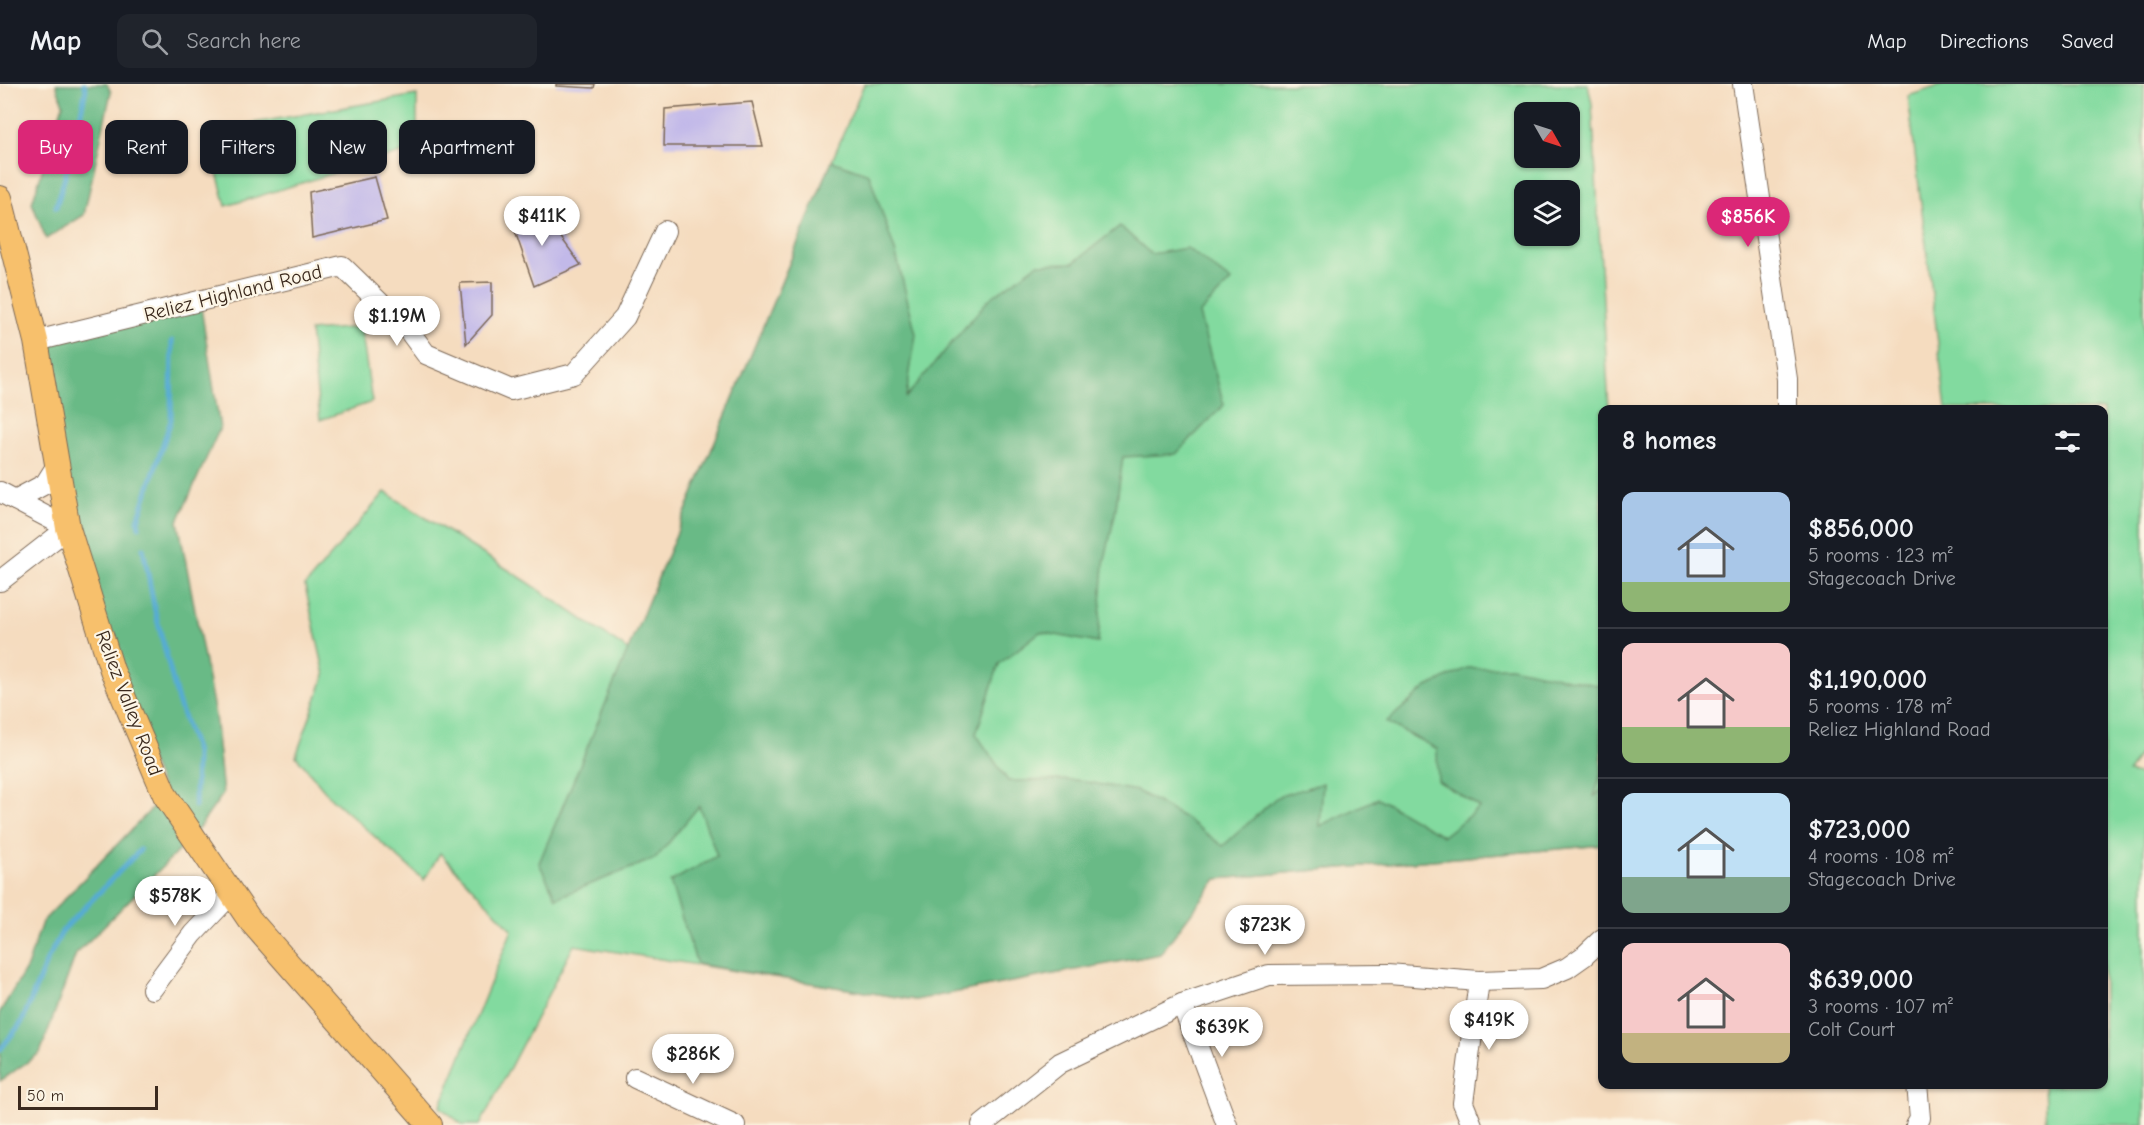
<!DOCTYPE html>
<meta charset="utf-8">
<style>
:root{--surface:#171b24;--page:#20242c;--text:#f1f3f6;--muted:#9ea1a6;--line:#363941;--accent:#db2777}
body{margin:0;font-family:"Comic Neue",sans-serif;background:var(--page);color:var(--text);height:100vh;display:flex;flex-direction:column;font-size:22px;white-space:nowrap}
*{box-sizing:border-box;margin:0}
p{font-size:20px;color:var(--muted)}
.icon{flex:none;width:33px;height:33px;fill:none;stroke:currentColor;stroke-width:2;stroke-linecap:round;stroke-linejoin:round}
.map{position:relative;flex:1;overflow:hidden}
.details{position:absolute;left:1598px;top:321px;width:510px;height:684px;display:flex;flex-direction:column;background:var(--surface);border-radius:12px;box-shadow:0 2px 4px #0004}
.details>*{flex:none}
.banner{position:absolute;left:18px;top:36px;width:570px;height:54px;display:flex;gap:12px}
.needle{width:39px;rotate:129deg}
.fabs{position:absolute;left:1514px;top:18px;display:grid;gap:12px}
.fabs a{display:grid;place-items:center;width:66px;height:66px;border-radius:12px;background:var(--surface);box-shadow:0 2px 4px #0004;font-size:30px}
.scale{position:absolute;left:18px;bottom:15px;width:140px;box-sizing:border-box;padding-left:6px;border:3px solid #3b2a1e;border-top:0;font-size:16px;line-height:21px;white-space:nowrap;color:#3b2a1e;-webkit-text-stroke:4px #fcf5e5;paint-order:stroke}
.price{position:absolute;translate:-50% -51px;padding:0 14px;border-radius:21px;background:#fff;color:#222;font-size:20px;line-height:39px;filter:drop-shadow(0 2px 3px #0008)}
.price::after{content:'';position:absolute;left:50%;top:36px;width:18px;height:14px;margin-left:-9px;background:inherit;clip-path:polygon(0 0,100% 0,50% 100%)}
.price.selected{background:var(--accent);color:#fff}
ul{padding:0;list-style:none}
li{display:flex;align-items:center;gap:18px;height:150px;padding:0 24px}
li+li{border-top:2px solid var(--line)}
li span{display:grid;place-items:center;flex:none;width:168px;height:120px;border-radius:12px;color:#555}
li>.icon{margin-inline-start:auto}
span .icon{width:72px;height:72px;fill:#fffc;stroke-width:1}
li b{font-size:26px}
h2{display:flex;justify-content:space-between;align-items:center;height:72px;padding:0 24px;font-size:26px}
.tag{padding:0 21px;border-radius:12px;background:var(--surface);box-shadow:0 2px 4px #0004;font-size:21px;line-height:54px}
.tag.selected{background:var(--accent);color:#fff}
header{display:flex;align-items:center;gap:36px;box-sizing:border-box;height:84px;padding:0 30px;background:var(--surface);border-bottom:2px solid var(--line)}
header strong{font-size:28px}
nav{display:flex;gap:33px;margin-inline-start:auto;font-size:21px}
.search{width:420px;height:54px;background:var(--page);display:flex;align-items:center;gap:15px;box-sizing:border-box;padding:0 21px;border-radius:12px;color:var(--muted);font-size:22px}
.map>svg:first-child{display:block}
.green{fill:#82da9f;stroke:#5e825e;stroke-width:1.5;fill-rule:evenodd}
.forest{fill:#69ba86;stroke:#527252;stroke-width:1.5}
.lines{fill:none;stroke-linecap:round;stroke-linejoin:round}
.stream{stroke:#56acd3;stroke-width:5}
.building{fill:#c2b9e9}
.minor-casing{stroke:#7c6856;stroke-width:22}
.major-casing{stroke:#7c6856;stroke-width:26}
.minor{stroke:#fff;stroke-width:20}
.major{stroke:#f7c06c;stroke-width:24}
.labels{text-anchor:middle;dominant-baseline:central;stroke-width:4.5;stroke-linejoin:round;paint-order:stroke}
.street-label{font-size:20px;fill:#3b2a1e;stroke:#fcf5e5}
</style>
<header>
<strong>Map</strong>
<div class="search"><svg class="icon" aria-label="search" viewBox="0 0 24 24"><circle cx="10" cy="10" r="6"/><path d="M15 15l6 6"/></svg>Search here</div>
<nav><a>Map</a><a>Directions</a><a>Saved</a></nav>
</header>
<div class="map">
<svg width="2144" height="1041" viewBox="0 0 2144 1041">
<rect width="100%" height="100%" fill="#fcf5e5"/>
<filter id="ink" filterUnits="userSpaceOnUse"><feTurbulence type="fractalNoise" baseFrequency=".0167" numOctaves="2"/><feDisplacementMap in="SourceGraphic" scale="12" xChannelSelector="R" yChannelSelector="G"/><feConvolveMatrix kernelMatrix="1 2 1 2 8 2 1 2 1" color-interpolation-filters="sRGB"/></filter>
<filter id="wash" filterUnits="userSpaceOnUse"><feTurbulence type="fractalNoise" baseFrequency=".008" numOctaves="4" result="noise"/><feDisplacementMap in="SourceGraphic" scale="24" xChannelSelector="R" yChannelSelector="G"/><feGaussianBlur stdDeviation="1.35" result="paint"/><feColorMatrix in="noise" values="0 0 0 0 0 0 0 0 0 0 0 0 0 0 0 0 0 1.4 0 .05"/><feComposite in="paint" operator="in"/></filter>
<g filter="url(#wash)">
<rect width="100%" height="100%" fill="#f5dcbf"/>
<!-- green -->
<g class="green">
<path d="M864 0H1588L1592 20 1609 325 1602 326V761L1217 795 1160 870 915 916 574 861 480 1041H463L440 1023 512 846 440 769 424 796 331 714 296 672 325 591 305 502 385 408 526 497 628 566ZM1524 28H1569V74H1524ZM1524 106H1569V152H1524Z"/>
<path d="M1945 0H2144V662L2128 689 2144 692V1041H2046L2044 1001 2103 1000V326L1946 325 1908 12Z"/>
<path d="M417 11V64L226 122 206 47Z"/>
<path d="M361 243 372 318 320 336 310 247Z"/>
</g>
<!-- forest -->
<g class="forest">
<path d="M56 0H107L111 8 84 131 46 155 32 119 63 20Z"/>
<path d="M832 77 869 90 896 170 916 250 906 313 988 216 1038 180 1073 179 1120 142 1151 170 1187 164 1231 197 1199 230 1224 321 1176 370 1123 373 1115 430 1104 480 1098 559 1040 548 999 580 976 650 1008 697 1075 696 1137 707 1185 734 1223 762 1277 713 1323 699 1320 742 1378 714 1443 752 1480 723 1438 697 1437 665 1386 638 1427 603 1467 584 1511 583 1602 602V687L1594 713 1602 705V761L1217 795 1160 870 915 916 697 880 670 798 717 772 699 722 656 774 556 814 539 779Z"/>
<path d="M200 217 220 344 178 437 215 631 223 710 193 752 76 870 40 969 0 997V928L27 883 42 838 165 711 112 586 36 257Z"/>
</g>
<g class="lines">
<!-- stream -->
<g class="stream">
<path d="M56 123 72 69 86 5 84 0"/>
<path d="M139 443 138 436 171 336 172 257"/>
<path d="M143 464 155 527 178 617 196 668 195 722"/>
<path d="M0 966 22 938 47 876 63 846 140 766"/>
</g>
</g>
<g id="blocks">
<!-- building -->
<g class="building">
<path d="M556 0H595L594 4 556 2Z"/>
<path d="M752 18 763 62H664L665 25Z"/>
<path d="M375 93 387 136 312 154 309 108Z"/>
<path d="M539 123 581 181 534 202 510 133Z"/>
<path d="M492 198V231L466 260 460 199Z"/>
</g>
</g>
</g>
<g filter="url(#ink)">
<use href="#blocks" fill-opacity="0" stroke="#7c6856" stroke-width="1.5"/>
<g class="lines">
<defs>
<g id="minor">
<path d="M1743 0 1787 295V326"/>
<path d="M36 257 342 182 409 247 426 270 511 306 574 290 625 233 665 147"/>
<path d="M0 408 68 444 0 497"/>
<path d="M15 416 45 400 57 381"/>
<path d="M152 905 193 850 231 810"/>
<path d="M1182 920 1227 1041"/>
<path d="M635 994 735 1041"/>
<path d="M982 1041 1060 979 1182 920 1269 891 1388 890 1479 897 1541 895 1567 884 1584 872 1602 855"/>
<path d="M1472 1041 1463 1019 1479 897"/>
<path d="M1916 1041 1920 1034 1917 1000"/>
</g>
<path id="major" d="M0 114 36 257 68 444 112 586 165 711 249 835 430 1041"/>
</defs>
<!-- minor casing -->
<use href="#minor" class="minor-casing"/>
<!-- major casing -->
<use href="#major" class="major-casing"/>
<!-- minor -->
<use href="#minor" class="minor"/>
<!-- major -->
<use href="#major" class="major"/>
</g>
</g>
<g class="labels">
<!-- street labels -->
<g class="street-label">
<text transform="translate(233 209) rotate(-14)">Reliez Highland Road</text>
<text transform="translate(129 619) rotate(69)">Reliez Valley Road</text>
</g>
</g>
</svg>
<div class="fabs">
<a><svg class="needle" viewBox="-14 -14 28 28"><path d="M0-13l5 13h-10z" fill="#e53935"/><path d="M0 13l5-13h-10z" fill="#9ea1a6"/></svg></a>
<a><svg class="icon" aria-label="layers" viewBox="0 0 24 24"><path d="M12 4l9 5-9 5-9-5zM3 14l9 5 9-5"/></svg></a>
</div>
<div class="scale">50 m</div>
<b class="price" style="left:542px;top:163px">$411K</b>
<b class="price selected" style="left:1748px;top:164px">$856K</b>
<b class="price" style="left:397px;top:263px">$1.19M</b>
<b class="price" style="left:175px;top:843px">$578K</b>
<b class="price" style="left:1265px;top:872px">$723K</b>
<b class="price" style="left:1489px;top:967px">$419K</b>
<b class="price" style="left:1222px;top:974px">$639K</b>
<b class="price" style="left:693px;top:1001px">$286K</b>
<div class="banner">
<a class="tag selected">Buy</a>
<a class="tag">Rent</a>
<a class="tag">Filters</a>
<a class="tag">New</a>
<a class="tag">Apartment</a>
</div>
<section class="details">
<h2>8 homes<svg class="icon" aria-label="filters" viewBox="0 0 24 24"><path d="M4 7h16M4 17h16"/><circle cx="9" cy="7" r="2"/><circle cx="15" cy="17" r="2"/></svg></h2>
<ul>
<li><span style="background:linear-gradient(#a9c7e8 75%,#8fb573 0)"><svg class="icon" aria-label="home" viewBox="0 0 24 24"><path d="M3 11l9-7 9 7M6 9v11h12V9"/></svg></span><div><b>$856,000</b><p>5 rooms · 123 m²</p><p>Stagecoach Drive</p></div></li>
<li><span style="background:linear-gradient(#f6c9c9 70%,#8fb573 0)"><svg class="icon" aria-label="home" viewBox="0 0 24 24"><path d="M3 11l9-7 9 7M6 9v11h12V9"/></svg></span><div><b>$1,190,000</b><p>5 rooms · 178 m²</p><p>Reliez Highland Road</p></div></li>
<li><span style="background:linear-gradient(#bfe0f5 70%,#7fa58c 0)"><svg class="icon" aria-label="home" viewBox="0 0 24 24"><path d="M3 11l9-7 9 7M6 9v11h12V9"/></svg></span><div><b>$723,000</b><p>4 rooms · 108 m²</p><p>Stagecoach Drive</p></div></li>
<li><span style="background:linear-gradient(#f6c9c9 75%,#c2b280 0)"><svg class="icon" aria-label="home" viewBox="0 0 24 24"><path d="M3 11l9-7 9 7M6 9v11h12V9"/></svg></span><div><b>$639,000</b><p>3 rooms · 107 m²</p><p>Colt Court</p></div></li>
</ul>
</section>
</div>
